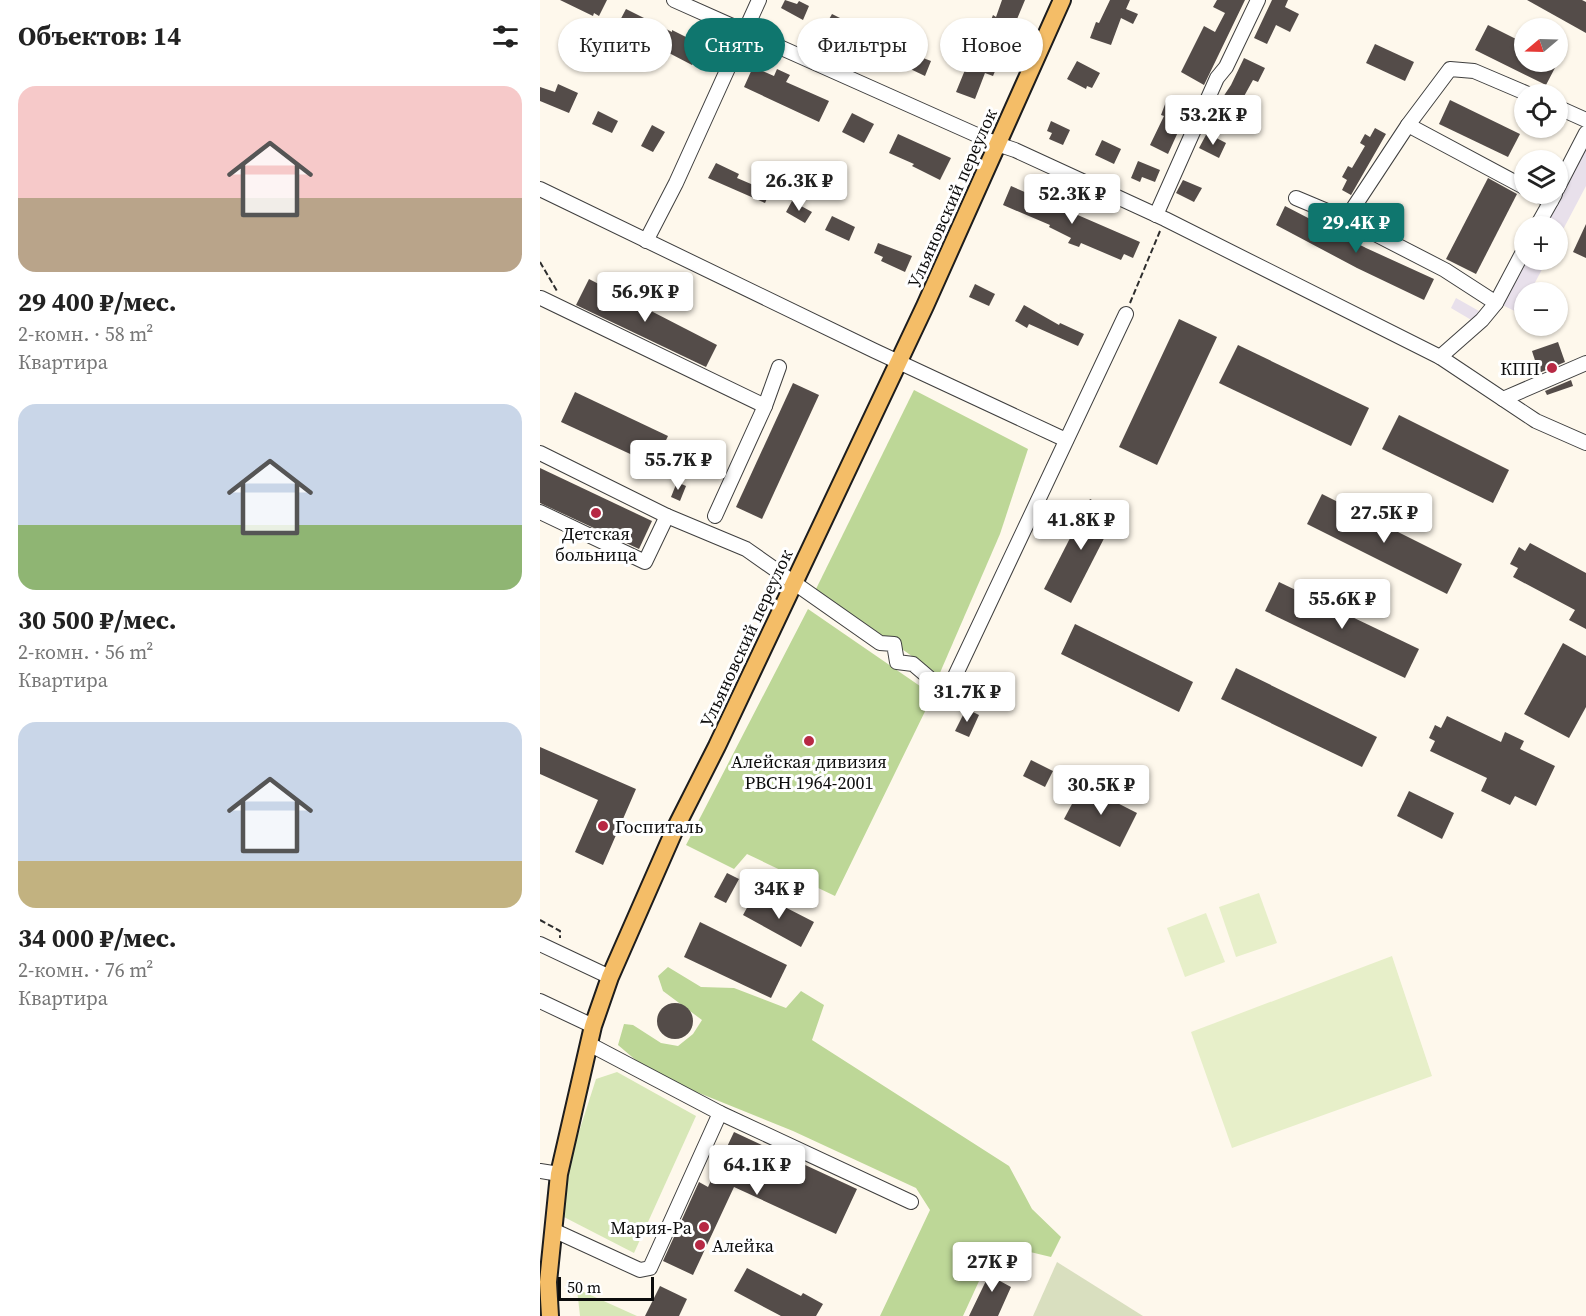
<!DOCTYPE html>
<html lang="ru">
<meta charset="utf-8">
<style>
:root{--surface:#fff;--page:#f6f6f6;--text:#222;--muted:#767676;--accent:#0f766e}
body{margin:0;font-family:"Source Serif 4",serif;background:var(--page);color:var(--text);height:100vh;display:flex;flex-direction:column;font-size:22px;white-space:nowrap}
*{box-sizing:border-box;margin:0}
p{font-size:20px;color:var(--muted)}
.icon{flex:none;width:33px;height:33px;fill:none;stroke:currentColor;stroke-width:2;stroke-linecap:round;stroke-linejoin:round}
.map{position:relative;flex:1;overflow:hidden}
.panel{display:flex;flex-direction:column;background:var(--surface);width:540px}
.panel>*{flex:none}
.banner{position:absolute;left:18px;top:18px;width:570px;height:54px;display:flex;gap:12px}
.needle{width:39px;rotate:251deg}
.tools{position:absolute;left:974px;top:18px;display:grid;gap:12px}
.tools a{display:grid;place-items:center;width:54px;height:54px;border-radius:50%;background:var(--surface);box-shadow:0 2px 4px #0004;font-size:30px}
.scale{position:absolute;left:18px;bottom:15px;width:96px;box-sizing:border-box;padding-left:6px;border:3px solid #0c0c0c;border-top:0;font-size:16px;line-height:21px;white-space:nowrap;color:#0c0c0c;-webkit-text-stroke:4px #fff;paint-order:stroke}
.price{position:absolute;translate:-50% -51px;padding:0 14px;border-radius:6px;background:#fff;color:#222;font-size:20px;line-height:39px;filter:drop-shadow(0 2px 3px #0008)}
.price::after{content:'';position:absolute;left:50%;top:36px;width:18px;height:14px;margin-left:-9px;background:inherit;clip-path:polygon(0 0,100% 0,50% 100%)}
.price.active{background:var(--accent);color:#fff}
ul{padding:0;list-style:none}
li{display:grid;align-content:center;gap:12px;height:318px;padding:0 18px}
li span{display:grid;place-items:center;height:186px;border-radius:18px;color:#555}
li>.icon{margin-inline-start:auto}
span .icon{width:108px;height:108px;fill:#fffc;stroke-width:1}
li b{font-size:26px}
h2{display:flex;justify-content:space-between;align-items:center;height:72px;padding:0 18px;font-size:26px}
.pill{padding:0 21px;border-radius:27px;background:var(--surface);box-shadow:0 2px 4px #0004;font-size:21px;line-height:54px}
.pill.active{background:var(--accent);color:#fff}
main{display:flex;flex:1;min-height:0}
.map>svg:first-child{display:block}
.industrial{fill:#e8e0eb}
.green{fill:#d7e7b7}
.forest{fill:#bdd797}
.cemetery{fill:#d9dfbf}
.pitch{fill:#e7efc9}
.building{fill:#544c49}
.lines{fill:none;stroke-linecap:round;stroke-linejoin:round}
.minor-casing{stroke:#3f3f3f;stroke-width:16}
.major-casing{stroke:#1d1d1d;stroke-width:20}
.path{stroke:#2e2e2e;stroke-width:2;stroke-dasharray:6 3;stroke-linecap:butt}
.minor{stroke:#fff;stroke-width:14}
.major{stroke:#f4bd67;stroke-width:16}
.poi-dot{fill:#b72944;stroke:#fff;stroke-width:2}
.labels{text-anchor:middle;dominant-baseline:central;stroke-width:6;stroke-linejoin:round;paint-order:stroke}
.street-label{font-size:18px;fill:#0c0c0c;stroke:#fff}
.poi-label{font-size:18px;fill:#0c0c0c;stroke:#fff;text-anchor:end}
</style>
<main>
<section class="panel">
<h2>Объектов: 14<svg class="icon" aria-label="filters" viewBox="0 0 24 24"><path d="M4 7h16M4 17h16"/><circle cx="9" cy="7" r="2"/><circle cx="15" cy="17" r="2"/></svg></h2>
<ul>
<li><span style="background:linear-gradient(#f6c9c9 60%,#b9a48a 0)"><svg class="icon" aria-label="home" viewBox="0 0 24 24"><path d="M3 11l9-7 9 7M6 9v11h12V9"/></svg></span><div><b>29 400 ₽/мес.</b><p>2-комн. · 58 m²</p><p>Квартира</p></div></li>
<li><span style="background:linear-gradient(#c9d6e8 65%,#8fb573 0)"><svg class="icon" aria-label="home" viewBox="0 0 24 24"><path d="M3 11l9-7 9 7M6 9v11h12V9"/></svg></span><div><b>30 500 ₽/мес.</b><p>2-комн. · 56 m²</p><p>Квартира</p></div></li>
<li><span style="background:linear-gradient(#c9d6e8 75%,#c2b280 0)"><svg class="icon" aria-label="home" viewBox="0 0 24 24"><path d="M3 11l9-7 9 7M6 9v11h12V9"/></svg></span><div><b>34 000 ₽/мес.</b><p>2-комн. · 76 m²</p><p>Квартира</p></div></li>
</ul>
</section>
<div class="map">
<svg width="1046" height="1316" viewBox="0 0 1046 1316">
<rect width="100%" height="100%" fill="#fef8ec"/>
<!-- industrial -->
<g class="industrial">
<path d="M1046 147V186L1017 241V226H1004Z"/>
<path d="M987 260H1007L990 292H984V303L979 313 962 305Z"/>
<path d="M916 298 939 311 933 321 911 308Z"/>
</g>
<!-- green -->
<g class="green">
<path d="M77 1072 156 1116 94 1253 22 1216 28 1166 56 1079Z"/>
<path d="M37 1289 97 1316H40Z"/>
</g>
<!-- forest -->
<g class="forest">
<path d="M374 390 488 449 460 534 399 675 276 589Z"/>
<path d="M268 609 393 695 295 896 207 854 194 869 146 845Z"/>
<path d="M128 967 161 987 194 988 246 1008 261 991 284 1005 272 1040 469 1166 492 1209 521 1237 511 1257 486 1251 470 1253 445 1268 423 1316H340L390 1210 376 1188 253 1131 112 1074 78 1045 84 1024 93 1025 121 1043 138 1046 153 1034 162 1020 123 991 118 976Z"/>
</g>
<!-- cemetery -->
<path class="cemetery" d="M517 1262 603 1316H493Z"/>
<!-- pitch -->
<g class="pitch">
<path d="M719 893 737 943 696 957 679 907Z"/>
<path d="M666 913 685 962 645 977 627 928Z"/>
<path d="M852 956 892 1076 692 1148 651 1032Z"/>
</g>
<!-- building -->
<g class="building">
<path d="M20 0H67L59 16 54 13 53 16Z"/>
<path d="M245 0 257 4 259 1 269 6 263 20 241 8Z"/>
<path d="M462 0H485L453 76 445 73 435 99 416 92 427 65 409 58 420 33 442 43 453 15 456 17Z"/>
<path d="M570 0H590L586 9 598 14 593 24 581 18 571 45 550 38 556 22 559 23Z"/>
<path d="M677 0H705L664 85 641 72 664 26 675 32 685 13 673 7Z"/>
<path d="M732 0H748L745 7 759 14 750 32 736 25 727 44 714 38Z"/>
<path d="M987 0H1042L1046 2V33Z"/>
<path d="M86 9 132 32V30L162 45 152 65 129 53 127 57 113 51 99 42 100 40 76 28Z"/>
<path d="M292 14 312 24 304 39 284 28Z"/>
<path d="M948 25 984 43V62H1018L1006 85 935 50Z"/>
<path d="M332 35 353 45 346 58 326 48Z"/>
<path d="M835 44 874 62 865 81 826 63Z"/>
<path d="M370 53 391 61 385 76 364 66Z"/>
<path d="M704 58 725 68 718 82 713 80 697 109 681 100 691 85Z"/>
<path d="M537 61 560 73 552 88 547 86 546 89 527 79Z"/>
<path d="M213 67 234 76 237 69 250 75 246 82 289 101 279 122 204 87Z"/>
<path d="M18 84 38 93 29 113 0 101V87L15 92Z"/>
<path d="M627 99 649 108 628 154 610 145 624 116 621 115Z"/>
<path d="M910 100 980 134 968 157 899 124Z"/>
<path d="M58 111 78 121 72 133 52 124Z"/>
<path d="M312 113 334 124 324 143 302 132Z"/>
<path d="M511 121 530 130 523 145 509 139 512 133 507 131Z"/>
<path d="M112 125 125 132 113 152 101 146Z"/>
<path d="M835 128 846 134 811 195 802 190 807 180 802 177 808 166 812 168 825 146 820 143 825 134 830 137Z"/>
<path d="M667 133 686 143 679 158 659 148Z"/>
<path d="M358 134 411 158 400 180 372 166 374 164 349 153Z"/>
<path d="M562 140 581 149 574 164 555 155Z"/>
<path d="M598 161 620 170 615 182 602 177 600 182 591 178Z"/>
<path d="M176 163 199 174 197 178 230 192 225 203 168 178Z"/>
<path d="M948 178 977 194 936 274 906 259Z"/>
<path d="M643 180 662 188 654 202 636 193Z"/>
<path d="M471 186 600 242 593 258 584 254 581 260 541 243 539 247 528 243 531 238 509 227 510 225 463 205Z"/>
<path d="M252 201 272 212 265 223 246 212Z"/>
<path d="M745 206 826 248 894 279 884 300 817 268 736 225Z"/>
<path d="M292 216 315 227 309 241 285 230Z"/>
<path d="M1046 224V258L1033 252Z"/>
<path d="M338 243 372 256 365 272 341 261 343 257 334 253Z"/>
<path d="M49 279 177 345 166 367 36 305Z"/>
<path d="M435 284 455 294 449 306 429 297Z"/>
<path d="M484 305 519 325 520 323 544 334 538 346 489 324 487 328 475 321Z"/>
<path d="M639 319 677 337 617 465 579 447Z"/>
<path d="M1018 342 1025 362 999 373 992 351Z"/>
<path d="M698 345 829 408 811 446 679 383Z"/>
<path d="M1031 380 1033 386 1007 395 1005 391Z"/>
<path d="M253 383 279 395 222 519 196 507Z"/>
<path d="M35 392 128 436 114 465 21 422Z"/>
<path d="M859 415 969 470 953 503 842 449Z"/>
<path d="M0 468 112 521 99 549 0 503Z"/>
<path d="M137 482 146 486 140 501 131 497Z"/>
<path d="M782 494 922 564 907 594 767 524Z"/>
<path d="M550 499 577 513 531 603 504 589Z"/>
<path d="M990 543 1046 573V629L1029 620 1035 610 973 577 978 568 970 564 979 547 985 551Z"/>
<path d="M739 582 879 649 865 678 725 611Z"/>
<path d="M535 624 653 682 639 712 521 654Z"/>
<path d="M1023 643 1046 656V707L1029 738 984 714Z"/>
<path d="M696 668 837 737 822 767 681 699Z"/>
<path d="M425 711H431L439 715 429 737 415 731Z"/>
<path d="M907 716 961 742 965 732 984 741 980 749 1015 766 996 806 975 796 970 805 941 791 947 778 890 751 895 741 889 738 895 725 901 728Z"/>
<path d="M0 747 96 789 63 865 35 852 58 800 0 774Z"/>
<path d="M491 760 513 771 505 787 483 776Z"/>
<path d="M542 785 597 813 580 847 524 819Z"/>
<path d="M869 791 914 813 902 839 857 816Z"/>
<path d="M187 873 199 879 186 903 174 897Z"/>
<path d="M214 895 235 906 237 903 274 922 261 947 203 915Z"/>
<path d="M160 922 247 965 231 998 144 957Z"/>
<circle cx="135" cy="1021" r="18"/>
<path d="M194 1132 317 1189 296 1234 194 1187 153 1275 123 1261 159 1182 168 1187Z"/>
<path d="M457 1258 468 1263 460 1281 471 1287 458 1316H429Z"/>
<path d="M207 1268 261 1296 263 1293 283 1304 276 1316H241L194 1291Z"/>
<path d="M120 1286 147 1299 139 1316H105Z"/>
</g>
<g class="lines">
<defs>
<g id="minor">
<path d="M134 0 457 144 475 150 625 219 900 357 996 421 1046 443"/>
<path d="M1017 107 1046 120"/>
<path d="M984 187 868 125 910 69 934 71 988 94"/>
<path d="M0 189 335 351 526 440"/>
<path d="M1017 189 1046 133"/>
<path d="M997 194 1011 201"/>
<path d="M756 198 806 219 905 270 956 303"/>
<path d="M616 215 677 78 686 67 718 0"/>
<path d="M806 219 868 125"/>
<path d="M997 226 1015 194"/>
<path d="M106 241 136 183 219 0"/>
<path d="M1 298 225 406"/>
<path d="M900 357 942 320 956 303 984 250"/>
<path d="M963 399 1046 363"/>
<path d="M0 453 127 516 206 549 340 643 354 644 357 662 373 664 407 693 428 703"/>
<path d="M0 512 105 562 127 516"/>
<path d="M175 516 225 406 239 367"/>
<path d="M407 693 586 314"/>
<path d="M0 944 70 977"/>
<path d="M0 1001 53 1026"/>
<path d="M180 1113 371 1202"/>
<path d="M0 1171 19 1174"/>
<path d="M13 1230 100 1270 110 1268 180 1113 49 1044"/>
</g>
<path id="major" d="M10 1316 8 1282 19 1174 53 1026 70 977 135 829 177 746 385 306 522 0"/>
</defs>
<!-- minor casing -->
<use href="#minor" class="minor-casing"/>
<!-- major casing -->
<use href="#major" class="major-casing"/>
<!-- path -->
<g class="path">
<path d="M0 262 17 291"/>
<path d="M590 303 620 231"/>
<path d="M0 920 20 931V938"/>
</g>
<!-- minor -->
<use href="#minor" class="minor"/>
<!-- major -->
<use href="#major" class="major"/>
</g>
<!-- markers -->
<g class="poi-dot">
<circle cx="1012" cy="368" r="6"/>
<circle cx="56" cy="513" r="6"/>
<circle cx="269" cy="741" r="6"/>
<circle cx="63" cy="826" r="6"/>
<circle cx="164" cy="1227" r="6"/>
<circle cx="160" cy="1245" r="6"/>
</g>
<g class="labels">
<!-- street labels -->
<g class="street-label">
<text transform="translate(412 198) rotate(-66)">Ульяновский переулок</text>
<text transform="translate(206 638) rotate(-65)">Ульяновский переулок</text>
</g>
<!-- poi labels -->
<g class="poi-label">
<text x="1000" y="368">КПП</text>
<text x="56" y="533" text-anchor="middle">Детская<tspan x="56" dy="21">больница</tspan></text>
<text x="269" y="761" text-anchor="middle">Алейская дивизия<tspan x="269" dy="21">РВСН 1964-2001</tspan></text>
<text x="75" y="826" text-anchor="start">Госпиталь</text>
<text x="152" y="1227">Мария-Ра</text>
<text x="172" y="1245" text-anchor="start">Алейка</text>
</g>
</g>
</svg>
<div class="tools">
<a><svg class="needle" viewBox="-14 -14 28 28"><path d="M0-13l5 13h-10z" fill="#e53935"/><path d="M0 13l5-13h-10z" fill="#767676"/></svg></a>
<a><svg class="icon" aria-label="locate" viewBox="0 0 24 24"><circle cx="12" cy="12" r="6"/><path d="M12 2v4M12 18v4M2 12h4M18 12h4"/></svg></a>
<a><svg class="icon" aria-label="layers" viewBox="0 0 24 24"><path d="M12 4l9 5-9 5-9-5zM3 14l9 5 9-5"/></svg></a>
<a>+</a>
<a>−</a>
</div>
<div class="scale">50 m</div>
<b class="price" style="left:673px;top:146px">53.2K ₽</b>
<b class="price" style="left:259px;top:212px">26.3K ₽</b>
<b class="price" style="left:532px;top:225px">52.3K ₽</b>
<b class="price active" style="left:816px;top:254px">29.4K ₽</b>
<b class="price" style="left:105px;top:323px">56.9K ₽</b>
<b class="price" style="left:138px;top:491px">55.7K ₽</b>
<b class="price" style="left:844px;top:544px">27.5K ₽</b>
<b class="price" style="left:541px;top:551px">41.8K ₽</b>
<b class="price" style="left:802px;top:630px">55.6K ₽</b>
<b class="price" style="left:427px;top:723px">31.7K ₽</b>
<b class="price" style="left:561px;top:816px">30.5K ₽</b>
<b class="price" style="left:239px;top:920px">34K ₽</b>
<b class="price" style="left:217px;top:1196px">64.1K ₽</b>
<b class="price" style="left:452px;top:1293px">27K ₽</b>
<div class="banner">
<a class="pill">Купить</a>
<a class="pill active">Снять</a>
<a class="pill">Фильтры</a>
<a class="pill">Новое</a>
</div>
</div>
</main>
